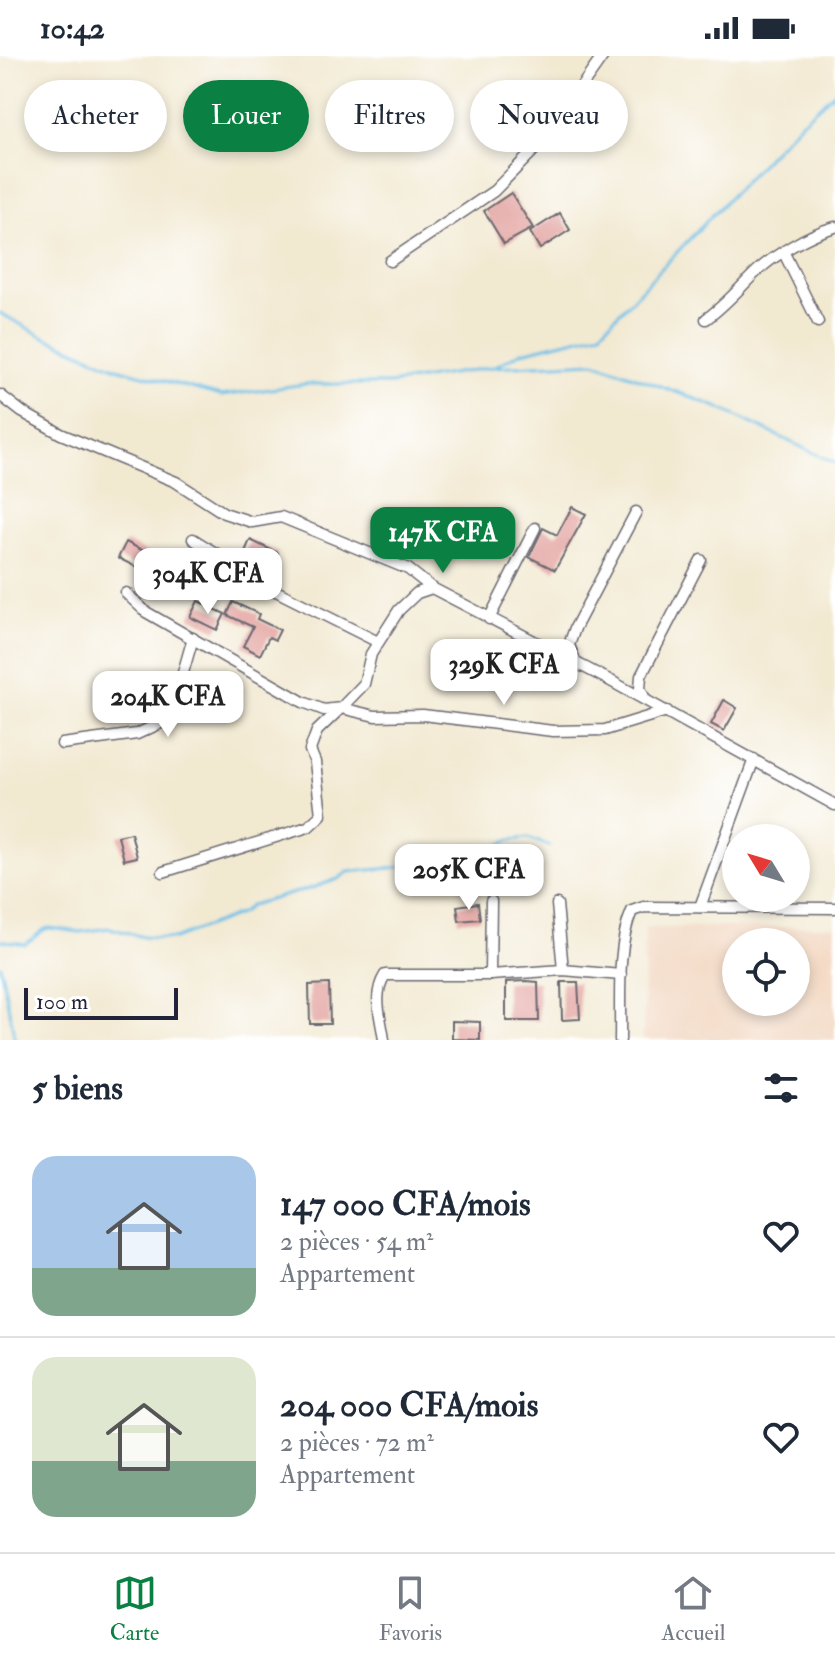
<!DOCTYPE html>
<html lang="fr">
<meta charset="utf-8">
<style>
:root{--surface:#fff;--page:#f2f2f3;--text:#1f2937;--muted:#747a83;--line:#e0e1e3;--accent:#0b8043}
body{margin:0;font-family:"IM FELL Double Pica",serif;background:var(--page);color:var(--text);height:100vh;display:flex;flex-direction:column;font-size:30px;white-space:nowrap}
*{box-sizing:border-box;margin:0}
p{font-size:26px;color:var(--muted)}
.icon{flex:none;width:44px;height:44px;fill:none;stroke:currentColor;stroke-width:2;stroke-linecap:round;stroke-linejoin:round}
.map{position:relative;height:984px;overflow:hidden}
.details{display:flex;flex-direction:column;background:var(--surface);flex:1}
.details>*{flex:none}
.guide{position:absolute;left:24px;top:24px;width:788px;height:72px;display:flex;gap:16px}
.needle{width:52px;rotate:308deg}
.tools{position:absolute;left:722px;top:768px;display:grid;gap:16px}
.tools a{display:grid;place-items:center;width:88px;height:88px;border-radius:50%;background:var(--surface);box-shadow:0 4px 12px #0003;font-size:40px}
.scale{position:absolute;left:24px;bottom:20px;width:154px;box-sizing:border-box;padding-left:8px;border:4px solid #22223b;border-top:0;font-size:22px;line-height:28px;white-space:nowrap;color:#22223b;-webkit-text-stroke:6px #fff;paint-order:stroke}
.price{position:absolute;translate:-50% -68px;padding:0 18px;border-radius:16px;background:#fff;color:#222;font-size:26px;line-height:52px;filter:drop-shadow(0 2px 4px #0008)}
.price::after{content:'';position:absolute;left:50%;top:48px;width:24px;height:18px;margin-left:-12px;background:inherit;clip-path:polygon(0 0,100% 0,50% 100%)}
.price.active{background:var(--accent);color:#fff}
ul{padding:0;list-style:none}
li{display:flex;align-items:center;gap:24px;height:200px;padding:0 32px}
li+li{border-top:2px solid var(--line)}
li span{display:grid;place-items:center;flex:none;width:224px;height:160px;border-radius:24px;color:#555}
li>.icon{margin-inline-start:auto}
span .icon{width:96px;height:96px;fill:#fffc;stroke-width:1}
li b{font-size:34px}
h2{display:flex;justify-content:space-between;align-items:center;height:96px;padding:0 32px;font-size:34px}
.tag{padding:0 28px;border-radius:36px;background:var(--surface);box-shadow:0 4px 12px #0003;font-size:28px;line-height:72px}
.tag.active{background:var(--accent);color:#fff}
.status{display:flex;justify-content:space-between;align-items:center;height:56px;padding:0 40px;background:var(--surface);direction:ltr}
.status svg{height:22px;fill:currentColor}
.dock{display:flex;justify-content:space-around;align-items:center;height:112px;border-top:2px solid var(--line);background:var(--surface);font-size:22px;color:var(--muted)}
.dock a{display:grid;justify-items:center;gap:4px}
.dock .active{color:var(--accent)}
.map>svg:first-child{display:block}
.built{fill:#f2d5be;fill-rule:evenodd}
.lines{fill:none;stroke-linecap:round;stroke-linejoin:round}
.stream{stroke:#6cbfe8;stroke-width:3}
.building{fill:#e19d9a}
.minor-casing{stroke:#6b6870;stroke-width:13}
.minor{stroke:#fff;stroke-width:10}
</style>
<div class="status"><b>10:42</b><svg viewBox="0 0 49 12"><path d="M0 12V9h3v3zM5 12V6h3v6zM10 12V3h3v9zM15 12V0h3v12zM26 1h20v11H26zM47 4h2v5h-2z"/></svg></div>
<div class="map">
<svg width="835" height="984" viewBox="0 0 835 984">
<rect width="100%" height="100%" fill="#fff"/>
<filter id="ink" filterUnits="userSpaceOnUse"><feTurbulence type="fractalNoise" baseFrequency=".0125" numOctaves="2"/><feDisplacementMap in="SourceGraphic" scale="16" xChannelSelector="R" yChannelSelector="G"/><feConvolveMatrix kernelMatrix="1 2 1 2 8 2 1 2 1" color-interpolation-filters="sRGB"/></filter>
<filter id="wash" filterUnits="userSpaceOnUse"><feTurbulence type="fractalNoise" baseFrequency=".006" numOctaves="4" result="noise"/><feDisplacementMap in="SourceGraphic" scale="32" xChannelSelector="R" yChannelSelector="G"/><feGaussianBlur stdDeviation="1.8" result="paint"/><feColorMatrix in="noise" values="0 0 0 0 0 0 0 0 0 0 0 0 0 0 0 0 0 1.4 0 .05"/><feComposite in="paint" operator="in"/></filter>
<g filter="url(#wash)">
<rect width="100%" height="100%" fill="#f2e9d1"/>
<!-- built -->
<path class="built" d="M835 870V984H643L645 872ZM736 886H796V946H736Z"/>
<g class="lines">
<!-- stream -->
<g class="stream">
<path d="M0 257 42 280 117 312 221 340 305 328H390L493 311 595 306 717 351 835 407"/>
<path d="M495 310 522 296 600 277 801 66 835 36"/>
<path d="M0 884 25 888 45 873 50 872 80 876 110 872 143 881 174 883 242 857 251 849 312 832 338 823 348 816 402 811 468 795 488 794 511 784 528 782 550 790"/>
<path d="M0 909 15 984"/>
</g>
</g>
<g id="blocks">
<!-- building -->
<g class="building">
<path d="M511 137 533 172 504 188 484 155Z"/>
<path d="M560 157 570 174 540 193 530 176Z"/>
<path d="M572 451 586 458 555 514 529 501 543 472 557 479Z"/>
<path d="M250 484 278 497 272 511 244 498Z"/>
<path d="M126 486 152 499 144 515 118 502Z"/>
<path d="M198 545 225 558 217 574 190 561Z"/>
<path d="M233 546 259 558 257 563 280 574 275 584 269 581 260 599 243 590 253 571 227 559Z"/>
<path d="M724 644 737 652 724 675 711 668Z"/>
<path d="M131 777 137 801 124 804 118 780Z"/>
<path d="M478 847 480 863 459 865 457 850Z"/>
<path d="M526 925 538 926 539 965H506V926Z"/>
<path d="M561 926H578L580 963 562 964Z"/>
<path d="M329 928 330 968H310L309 929Z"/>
<path d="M452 965 480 966V984L452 983Z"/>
</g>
</g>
</g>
<g filter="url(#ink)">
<use href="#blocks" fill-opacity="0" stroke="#6b6870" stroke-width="2"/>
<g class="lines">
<defs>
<g id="minor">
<path d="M784 197 818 266"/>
<path d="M390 205 494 135 543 85 603 0"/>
<path d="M706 263C724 250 737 235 753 219 772 200 809 178 835 171"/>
<path d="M0 339 22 356 61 378 176 426 224 457 252 466 281 461 408 513 432 532 609 624 835 749"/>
<path d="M193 483 274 534 378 586"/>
<path d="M126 537 146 556 303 646 324 654 341 652 364 628 371 598 399 554 417 537 432 532"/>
<path d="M489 563 535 472"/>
<path d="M576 607 569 589 575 572 636 456"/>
<path d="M645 643 640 632 641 620 701 504"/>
<path d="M62 688 137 678 163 666 180 627 193 582"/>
<path d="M163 816 308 771 321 759 315 706 310 694 317 675 341 652 375 660 423 659 553 675 605 674 667 655"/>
<path d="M557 848 563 914"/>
<path d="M700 851 754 703"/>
<path d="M490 919 491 845"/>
<path d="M384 984C381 961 372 939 385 919H490L563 914 621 919"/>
<path d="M620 984C621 945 616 891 632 855L644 851 835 852"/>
</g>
</defs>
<!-- minor casing -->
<use href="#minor" class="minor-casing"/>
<!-- minor -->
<use href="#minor" class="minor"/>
</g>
</g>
</svg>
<div class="tools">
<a><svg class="needle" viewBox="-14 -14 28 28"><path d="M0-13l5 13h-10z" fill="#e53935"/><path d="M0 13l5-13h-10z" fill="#747a83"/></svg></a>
<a><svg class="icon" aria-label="locate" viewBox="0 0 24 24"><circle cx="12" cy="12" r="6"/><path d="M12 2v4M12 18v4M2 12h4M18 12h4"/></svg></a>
</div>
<div class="scale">100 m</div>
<b class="price active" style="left:443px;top:519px">147K CFA</b>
<b class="price" style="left:208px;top:560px">304K CFA</b>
<b class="price" style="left:504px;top:651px">329K CFA</b>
<b class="price" style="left:168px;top:683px">204K CFA</b>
<b class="price" style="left:469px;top:856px">205K CFA</b>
<div class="guide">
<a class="tag">Acheter</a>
<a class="tag active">Louer</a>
<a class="tag">Filtres</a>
<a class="tag">Nouveau</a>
</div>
</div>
<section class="details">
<h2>5 biens<svg class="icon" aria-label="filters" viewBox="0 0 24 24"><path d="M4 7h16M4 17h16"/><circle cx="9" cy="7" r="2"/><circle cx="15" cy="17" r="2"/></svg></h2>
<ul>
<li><span style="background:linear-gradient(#a9c7e8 70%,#7fa58c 0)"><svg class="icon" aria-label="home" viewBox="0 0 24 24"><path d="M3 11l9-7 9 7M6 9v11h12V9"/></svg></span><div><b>147 000 CFA/mois</b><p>2 pièces · 54 m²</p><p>Appartement</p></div><svg class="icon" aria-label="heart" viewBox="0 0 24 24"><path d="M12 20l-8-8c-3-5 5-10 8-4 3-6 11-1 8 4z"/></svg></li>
<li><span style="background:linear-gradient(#dfe7d0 65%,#7fa58c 0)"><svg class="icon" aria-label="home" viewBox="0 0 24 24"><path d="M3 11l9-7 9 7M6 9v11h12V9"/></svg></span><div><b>204 000 CFA/mois</b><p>2 pièces · 72 m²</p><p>Appartement</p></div><svg class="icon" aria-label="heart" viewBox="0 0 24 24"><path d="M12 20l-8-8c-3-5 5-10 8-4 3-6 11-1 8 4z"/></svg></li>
</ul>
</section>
<nav class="dock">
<a class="active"><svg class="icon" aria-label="map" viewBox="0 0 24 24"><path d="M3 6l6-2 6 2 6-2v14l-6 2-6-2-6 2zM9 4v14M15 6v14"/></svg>Carte</a>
<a><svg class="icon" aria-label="saved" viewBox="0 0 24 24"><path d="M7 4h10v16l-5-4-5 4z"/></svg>Favoris</a>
<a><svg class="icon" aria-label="home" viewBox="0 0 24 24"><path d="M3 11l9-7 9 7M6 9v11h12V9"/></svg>Accueil</a>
</nav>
